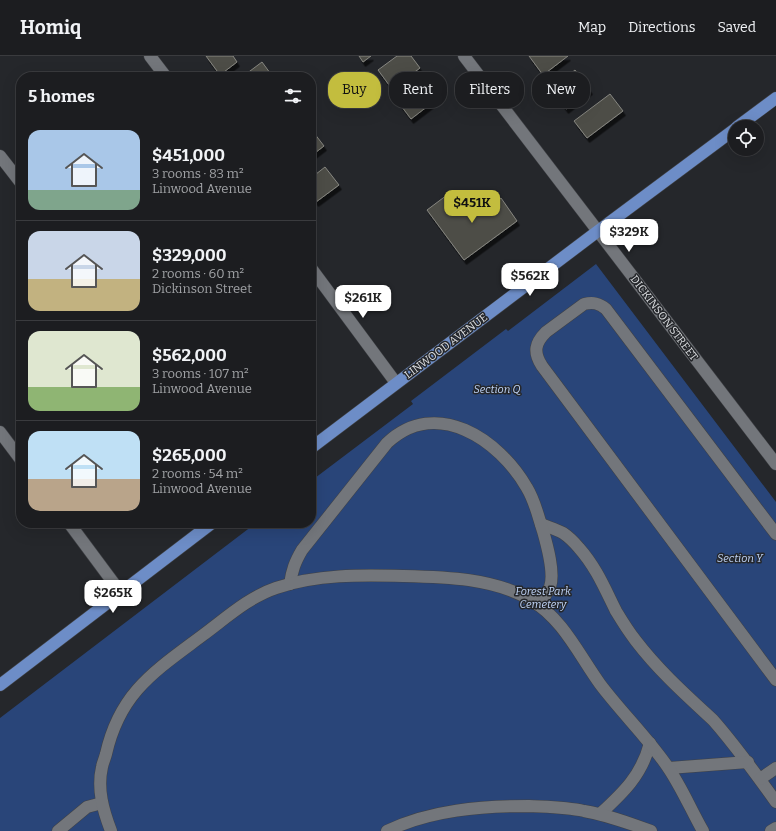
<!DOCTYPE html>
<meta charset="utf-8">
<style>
:root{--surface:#1c1d20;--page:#292a2d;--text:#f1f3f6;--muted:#a0a2a5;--line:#3a3b3e;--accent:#c3bd3e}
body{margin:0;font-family:Bitter,serif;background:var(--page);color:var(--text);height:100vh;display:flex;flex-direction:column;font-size:15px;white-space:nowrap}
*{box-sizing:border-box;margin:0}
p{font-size:13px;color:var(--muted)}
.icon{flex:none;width:22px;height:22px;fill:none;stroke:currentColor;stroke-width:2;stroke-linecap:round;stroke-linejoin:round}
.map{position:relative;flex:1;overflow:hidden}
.details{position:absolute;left:16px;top:16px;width:300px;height:456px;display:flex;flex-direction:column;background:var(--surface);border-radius:16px;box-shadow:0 4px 16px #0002,0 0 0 1px var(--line)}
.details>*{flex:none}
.banner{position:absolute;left:328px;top:16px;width:380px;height:36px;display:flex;gap:8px}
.buttons{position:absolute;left:728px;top:64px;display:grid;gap:8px}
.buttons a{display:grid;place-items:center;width:36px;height:36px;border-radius:50%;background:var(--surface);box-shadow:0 4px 16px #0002,0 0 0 1px var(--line);font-size:20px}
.price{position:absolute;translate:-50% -34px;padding:0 9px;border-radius:8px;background:#fff;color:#222;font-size:13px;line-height:26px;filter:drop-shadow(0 1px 2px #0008)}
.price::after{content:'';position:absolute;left:50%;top:24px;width:12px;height:9px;margin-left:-6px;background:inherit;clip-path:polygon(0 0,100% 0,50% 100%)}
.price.active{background:var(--accent);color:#111}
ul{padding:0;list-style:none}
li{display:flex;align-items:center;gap:12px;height:100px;padding:0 12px}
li+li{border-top:1px solid var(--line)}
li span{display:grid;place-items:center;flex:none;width:112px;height:80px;border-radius:12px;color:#555}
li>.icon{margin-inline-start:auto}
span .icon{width:48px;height:48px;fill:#fffc;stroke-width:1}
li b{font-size:17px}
h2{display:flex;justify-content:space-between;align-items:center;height:48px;padding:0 12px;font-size:17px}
.tag{padding:0 14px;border-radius:16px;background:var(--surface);box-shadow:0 4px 16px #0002,0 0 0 1px var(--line);font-size:14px;line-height:36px}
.tag.active{background:var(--accent);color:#111}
header{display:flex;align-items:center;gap:24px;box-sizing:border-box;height:56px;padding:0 20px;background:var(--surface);border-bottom:1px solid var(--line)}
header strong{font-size:19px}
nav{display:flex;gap:22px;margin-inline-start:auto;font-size:14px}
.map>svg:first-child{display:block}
.green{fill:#294579}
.building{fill:#4d4d47;stroke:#878781;filter:url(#shadow)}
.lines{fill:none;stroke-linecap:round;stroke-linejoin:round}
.minor-casing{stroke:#404246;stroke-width:13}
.major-casing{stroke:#404246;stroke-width:13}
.minor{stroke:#73767b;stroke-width:12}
.major{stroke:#6d8dc7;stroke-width:12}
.labels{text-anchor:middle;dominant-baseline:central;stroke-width:3;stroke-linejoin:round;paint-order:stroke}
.street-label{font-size:11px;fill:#dee0e3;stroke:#25272b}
.park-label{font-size:11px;font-style:italic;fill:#c1d5f8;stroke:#25272b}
</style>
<header>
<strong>Homiq</strong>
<nav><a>Map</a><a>Directions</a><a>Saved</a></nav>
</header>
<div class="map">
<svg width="776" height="775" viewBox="0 0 776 775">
<defs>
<filter id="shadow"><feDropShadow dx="2.5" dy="4.5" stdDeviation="0" flood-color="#0009"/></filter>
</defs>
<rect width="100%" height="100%" fill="#25272b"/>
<!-- green -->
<path class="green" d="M596 208 776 446V775H0V662L256 467H311V425L413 348 411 345 506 273 508 275Z"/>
<!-- building -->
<g class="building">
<path d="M206 0H233L237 6 220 19Z"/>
<path d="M359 0H371L363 6Z"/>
<path d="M397 0H411L420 12 392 33 378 14Z"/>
<path d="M529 0H568L543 19Z"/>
<path d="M262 6 273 21H242Z"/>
<path d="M575 14 590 34 566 53 551 33Z"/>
<path d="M426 20 441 40 411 63 396 43Z"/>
<path d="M610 38 623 55 587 82 574 65Z"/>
<path d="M311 73 324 90 311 100Z"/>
<path d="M325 111 339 129 316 146 311 139V122Z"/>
<path d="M447 139 461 158 482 142 489 151 501 142 517 165 464 204 427 154Z"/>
</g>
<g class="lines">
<defs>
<g id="minor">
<path d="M150 0 166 21"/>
<path d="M464 0 776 408"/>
<path d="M0 100 21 127"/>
<path d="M311 212 396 327"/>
<path d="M0 376 21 404"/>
<path d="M69 467 121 537"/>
<path d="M541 468C548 471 556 473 563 477 569 481 574 486 579 492 596 511 605 533 616 555 622 565 629 576 636 585 659 615 686 639 713 664 736 690 756 718 776 746"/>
<path d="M776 478 606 253C599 247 593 246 584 248L546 276C535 287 533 296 542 310L776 624"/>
<path d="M290 528C292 514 295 506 302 494L387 387C436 341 499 383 527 432 535 445 538 460 543 475 547 489 555 517 550 531 547 538 543 543 538 549"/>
<path d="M669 712 748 706"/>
<path d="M760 723 776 712"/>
<path d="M600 758C623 737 642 719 650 687"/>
<path d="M58 775 87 751 102 747"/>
<path d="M111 775C103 754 97 733 102 711 103 706 105 702 106 698 120 636 155 615 203 579 226 562 249 541 276 532 317 518 361 519 403 520 446 521 493 522 531 544 563 563 579 599 600 628 621 656 647 681 667 710 681 730 691 754 703 775"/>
<path d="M387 775C430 754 482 750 529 750 548 751 566 751 584 755 607 759 629 767 651 775"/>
<path d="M771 775 776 772"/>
</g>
<g id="major">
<path d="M737 71 776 42"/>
<path d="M311 392 598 175 735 73"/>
<path d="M0 629 212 467"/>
</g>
</defs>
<!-- minor casing -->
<use href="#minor" class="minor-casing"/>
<!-- major casing -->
<use href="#major" class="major-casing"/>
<!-- minor -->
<use href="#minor" class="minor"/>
<!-- major -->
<use href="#major" class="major"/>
</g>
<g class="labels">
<!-- street labels -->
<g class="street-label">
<text transform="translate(664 262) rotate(53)">DICKINSON STREET</text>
<text transform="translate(446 290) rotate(-37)">LINWOOD AVENUE</text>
</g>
<!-- park labels -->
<g class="park-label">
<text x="497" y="333">Section Q</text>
<text x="740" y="502">Section Y</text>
<text x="543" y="535">Forest Park<tspan x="543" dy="13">Cemetery</tspan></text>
</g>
</g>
</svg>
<div class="buttons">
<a><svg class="icon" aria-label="locate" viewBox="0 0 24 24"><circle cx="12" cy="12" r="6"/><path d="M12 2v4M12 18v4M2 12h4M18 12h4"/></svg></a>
</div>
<b class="price active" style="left:472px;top:168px">$451K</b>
<b class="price" style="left:629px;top:197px">$329K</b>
<b class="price" style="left:530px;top:241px">$562K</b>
<b class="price" style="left:363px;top:263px">$261K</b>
<b class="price" style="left:113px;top:558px">$265K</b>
<div class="banner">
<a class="tag active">Buy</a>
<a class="tag">Rent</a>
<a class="tag">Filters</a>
<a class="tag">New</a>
</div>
<section class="details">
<h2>5 homes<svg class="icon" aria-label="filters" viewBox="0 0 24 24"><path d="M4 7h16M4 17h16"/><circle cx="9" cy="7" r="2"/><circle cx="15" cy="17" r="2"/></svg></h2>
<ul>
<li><span style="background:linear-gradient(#a9c7e8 75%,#7fa58c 0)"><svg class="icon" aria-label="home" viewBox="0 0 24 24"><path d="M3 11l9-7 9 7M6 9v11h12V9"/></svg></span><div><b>$451,000</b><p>3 rooms · 83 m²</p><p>Linwood Avenue</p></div></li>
<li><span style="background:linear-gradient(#c9d6e8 60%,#c2b280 0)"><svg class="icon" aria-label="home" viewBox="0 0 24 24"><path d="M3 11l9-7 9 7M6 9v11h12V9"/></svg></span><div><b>$329,000</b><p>2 rooms · 60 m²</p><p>Dickinson Street</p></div></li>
<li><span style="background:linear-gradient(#dfe7d0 70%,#8fb573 0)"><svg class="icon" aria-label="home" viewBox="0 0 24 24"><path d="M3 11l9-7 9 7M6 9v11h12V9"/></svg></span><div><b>$562,000</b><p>3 rooms · 107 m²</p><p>Linwood Avenue</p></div></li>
<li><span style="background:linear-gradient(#bfe0f5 60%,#b9a48a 0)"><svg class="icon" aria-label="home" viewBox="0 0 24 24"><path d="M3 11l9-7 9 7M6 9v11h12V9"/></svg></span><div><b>$265,000</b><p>2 rooms · 54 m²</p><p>Linwood Avenue</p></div></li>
</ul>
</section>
</div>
